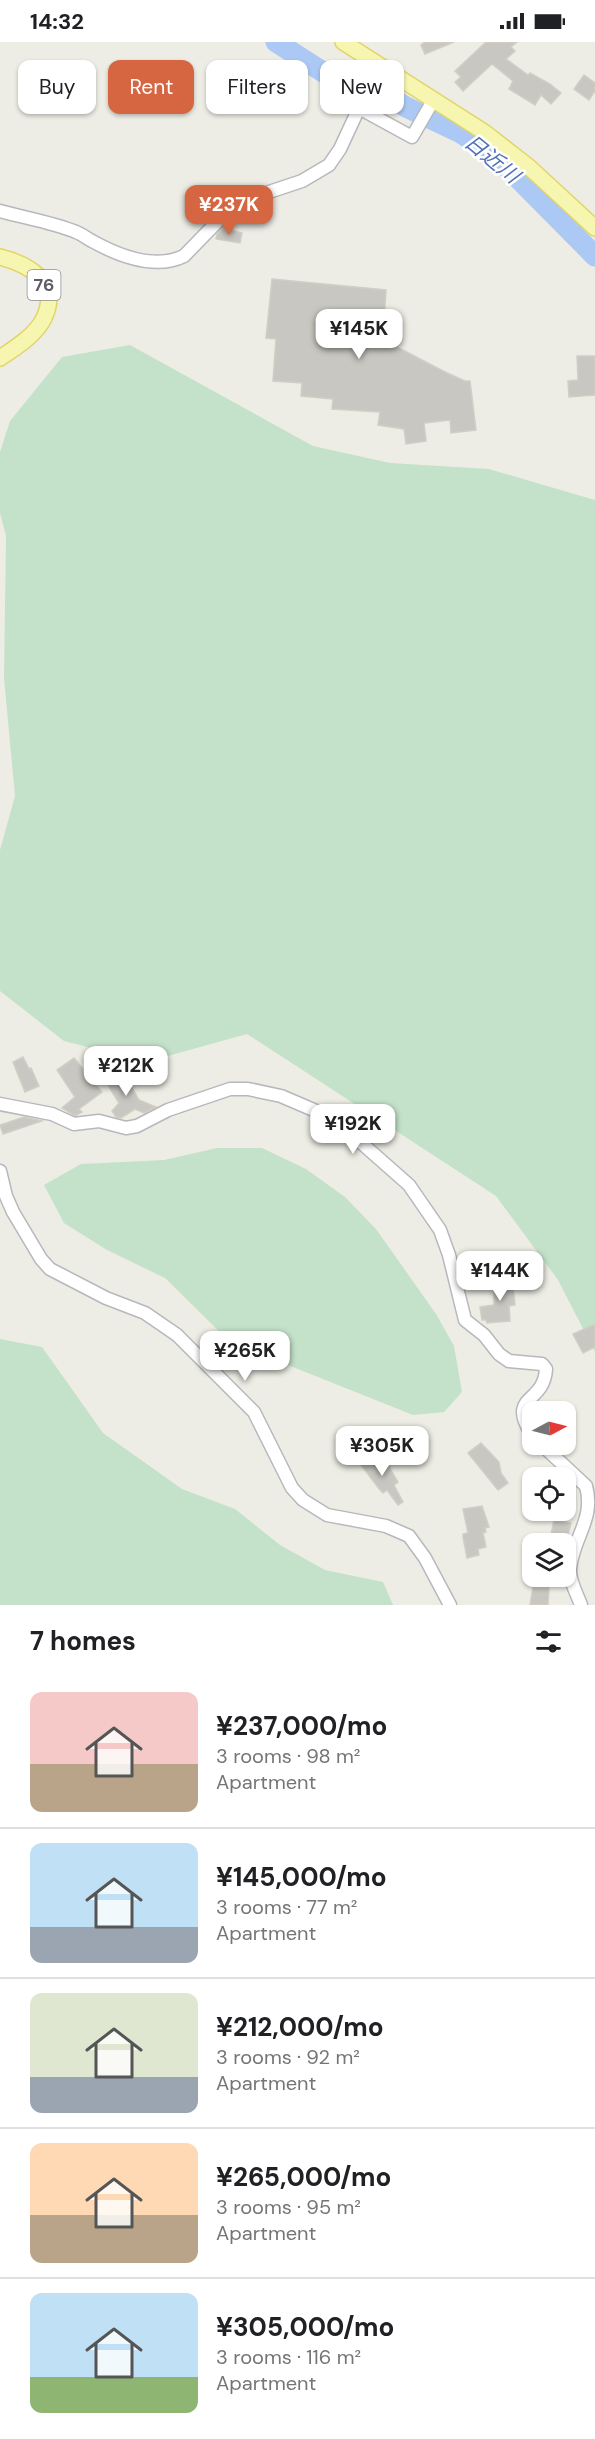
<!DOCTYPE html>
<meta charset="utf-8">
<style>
:root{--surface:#fff;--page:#f2f2f2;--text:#202124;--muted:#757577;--line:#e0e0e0;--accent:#d66642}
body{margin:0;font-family:"DM Sans","Noto Sans JP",sans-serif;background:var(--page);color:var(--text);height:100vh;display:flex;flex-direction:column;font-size:22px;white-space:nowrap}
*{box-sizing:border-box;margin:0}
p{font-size:20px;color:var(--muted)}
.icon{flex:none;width:33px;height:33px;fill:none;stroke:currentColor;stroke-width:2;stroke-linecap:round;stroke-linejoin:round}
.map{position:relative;height:1563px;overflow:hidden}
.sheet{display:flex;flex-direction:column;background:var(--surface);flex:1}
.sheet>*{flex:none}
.guide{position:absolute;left:18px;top:18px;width:560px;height:54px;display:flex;gap:12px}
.needle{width:39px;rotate:83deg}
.controls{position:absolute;left:522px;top:1359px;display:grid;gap:12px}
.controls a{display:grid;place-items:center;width:54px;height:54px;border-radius:12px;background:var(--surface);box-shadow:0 2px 4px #0004;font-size:30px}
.price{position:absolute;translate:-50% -51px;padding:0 14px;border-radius:12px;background:#fff;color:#222;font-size:20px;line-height:39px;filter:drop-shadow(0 2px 3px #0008)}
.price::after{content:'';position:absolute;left:50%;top:36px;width:18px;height:14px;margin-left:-9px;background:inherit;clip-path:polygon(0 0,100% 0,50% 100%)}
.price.selected{background:var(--accent);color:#fff}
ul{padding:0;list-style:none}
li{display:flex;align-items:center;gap:18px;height:150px;padding:0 30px}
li+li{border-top:2px solid var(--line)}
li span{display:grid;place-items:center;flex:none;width:168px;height:120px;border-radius:12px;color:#555}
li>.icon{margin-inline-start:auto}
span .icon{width:72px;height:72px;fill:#fffc;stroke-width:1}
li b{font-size:26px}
h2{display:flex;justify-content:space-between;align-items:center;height:72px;padding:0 30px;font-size:26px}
.chip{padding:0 21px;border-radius:12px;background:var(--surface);box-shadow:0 2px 4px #0004;font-size:21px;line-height:54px}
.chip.selected{background:var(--accent);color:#fff}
.status{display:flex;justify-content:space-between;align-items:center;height:42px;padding:0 30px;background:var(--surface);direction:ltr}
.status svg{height:16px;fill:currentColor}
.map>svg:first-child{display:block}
.green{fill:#c4e2c9}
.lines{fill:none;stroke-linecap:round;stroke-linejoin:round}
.river{stroke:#acc9f5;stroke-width:21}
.building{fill:#c9c7c1;stroke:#d1cfc4;stroke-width:1.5}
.minor-casing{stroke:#b7b8bd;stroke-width:15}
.major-casing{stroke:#e2d469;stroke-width:18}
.minor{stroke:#fff;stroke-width:12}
.major{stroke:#f6f6b1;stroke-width:15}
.labels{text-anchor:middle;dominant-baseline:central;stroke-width:5;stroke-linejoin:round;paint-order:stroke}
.shield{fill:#fff;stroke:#8d8e92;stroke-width:1.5}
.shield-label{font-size:18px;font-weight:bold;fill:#5c5e63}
.water-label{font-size:21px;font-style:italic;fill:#5272b6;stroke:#fff}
</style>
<div class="status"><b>14:32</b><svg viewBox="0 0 49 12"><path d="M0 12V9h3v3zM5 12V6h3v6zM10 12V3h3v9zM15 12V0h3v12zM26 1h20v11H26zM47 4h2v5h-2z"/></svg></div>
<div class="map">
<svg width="595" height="1563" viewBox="0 0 595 1563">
<rect width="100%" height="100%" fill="#edede5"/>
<!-- green -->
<g class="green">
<path d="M130 303 313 404 390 421 489 427 595 458V1310L558 1238 496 1154 247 992 146 1020 64 999 0 949V808L15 754 4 636 6 494 0 471V410L10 379 62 315Z"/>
<path d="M217 1106H262L306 1127 345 1155 376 1187 436 1272 454 1304 462 1350 444 1370 413 1373 230 1300 165 1236 107 1208 64 1181 44 1143 81 1122 164 1118Z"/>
<path d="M0 1297 42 1305 103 1391 182 1447 235 1467 280 1503 325 1528 383 1540 393 1563H0Z"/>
</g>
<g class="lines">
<!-- river -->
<path class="river" d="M276 0 345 44 376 47 406 65 461 91 499 117 595 214"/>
</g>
<!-- building -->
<g class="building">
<path d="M425 0H454L425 12 421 3Z"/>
<path d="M486 0H517L511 5 515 9 506 17 528 33 530 31 550 42 561 51 551 62 541 53 535 63 509 47 513 39 492 22 463 49 455 40 461 35 455 29Z"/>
<path d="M584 33 595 41V49L589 58 574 47Z"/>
<path d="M223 186 242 191 240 201 216 197 217 192Z"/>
<path d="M272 237 386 248 384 282 347 279 445 330 465 339H470L476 388 451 391 450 378 424 381 426 399 406 402 404 387 378 383 380 370 332 367 333 357 301 354 302 341 273 339 276 297 266 296Z"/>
<path d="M577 314H595V353L569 355 568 339 578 338Z"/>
<path d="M23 1015 29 1027 31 1026 39 1044 25 1050 13 1020Z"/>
<path d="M74 1016 102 1050 79 1067 82 1070 75 1074 62 1066 75 1055 57 1028Z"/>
<path d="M123 1031 139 1058 156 1065 144 1071 135 1067 121 1076 116 1075 112 1069 119 1061 106 1040Z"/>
<path d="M24 1075 42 1079 3 1092 0 1083Z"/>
<path d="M512 1235 515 1263 509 1264 510 1279 487 1281 486 1278H482L480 1265 494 1263V1238Z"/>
<path d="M595 1282V1305L583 1311 573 1292Z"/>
<path d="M481 1401 499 1420 501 1431 508 1441 498 1448 468 1411Z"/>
<path d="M377 1413 387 1426 389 1425 398 1440 394 1443 403 1460 398 1463 387 1448 383 1451 380 1448 361 1423Z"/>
<path d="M482 1464 489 1485 485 1486 486 1490 483 1491 486 1505 478 1507 479 1513 467 1516 463 1495V1492L468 1491 463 1467Z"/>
<path d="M554 1478 571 1481 566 1502H549Z"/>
<path d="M533 1545 549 1546 548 1563H530Z"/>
</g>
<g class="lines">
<defs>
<g id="minor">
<path d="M0 169C25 176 52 180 76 190 82 192 86 196 92 199 119 214 155 228 184 214L218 179 235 172 257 154 302 139 329 123 340 107 359 66 412 95 434 57"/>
<path d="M0 1062 52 1072 74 1082 99 1079 126 1086 137 1084 168 1068 230 1047H248L281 1054 316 1069 341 1083 409 1143 440 1188 449 1213 465 1278 484 1293 499 1312 509 1319 542 1322 546 1327C544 1363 506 1352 532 1393"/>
<path d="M0 1129 6 1154 13 1170 41 1217 50 1227 106 1256 145 1271 177 1293 254 1370 292 1446 303 1458 327 1473 386 1484 409 1494 425 1516 450 1563"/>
<path d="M541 1402 586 1444C595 1478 573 1495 570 1527 569 1538 577 1552 581 1563"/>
</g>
<g id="major">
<path d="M343 0 484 90 529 125 595 186"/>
<path d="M0 215C28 222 61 240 44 276 36 293 15 306 0 316"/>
</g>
</defs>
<!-- minor casing -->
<use href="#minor" class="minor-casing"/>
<!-- major casing -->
<use href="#major" class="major-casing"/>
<!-- minor -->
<use href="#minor" class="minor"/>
<!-- major -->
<use href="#major" class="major"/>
</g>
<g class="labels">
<!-- shield labels -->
<rect class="shield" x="27.5" y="228" width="33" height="30" rx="4.5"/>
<g class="shield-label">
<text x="44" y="243">76</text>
</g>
<!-- water labels -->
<g class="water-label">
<text transform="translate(492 117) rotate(39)">日近川</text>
</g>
</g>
</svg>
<div class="controls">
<a><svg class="needle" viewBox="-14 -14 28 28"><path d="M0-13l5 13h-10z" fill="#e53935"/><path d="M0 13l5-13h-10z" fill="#757577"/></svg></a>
<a><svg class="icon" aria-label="locate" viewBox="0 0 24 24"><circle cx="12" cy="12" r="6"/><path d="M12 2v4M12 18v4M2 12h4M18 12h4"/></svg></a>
<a><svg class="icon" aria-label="layers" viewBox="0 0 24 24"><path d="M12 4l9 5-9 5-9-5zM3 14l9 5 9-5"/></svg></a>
</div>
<b class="price selected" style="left:229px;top:194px">¥237K</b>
<b class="price" style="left:359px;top:318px">¥145K</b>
<b class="price" style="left:126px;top:1055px">¥212K</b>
<b class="price" style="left:353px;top:1113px">¥192K</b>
<b class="price" style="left:500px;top:1260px">¥144K</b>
<b class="price" style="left:245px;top:1340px">¥265K</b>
<b class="price" style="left:382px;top:1435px">¥305K</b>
<div class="guide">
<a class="chip">Buy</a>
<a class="chip selected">Rent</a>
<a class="chip">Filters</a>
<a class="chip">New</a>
</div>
</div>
<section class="sheet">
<h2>7 homes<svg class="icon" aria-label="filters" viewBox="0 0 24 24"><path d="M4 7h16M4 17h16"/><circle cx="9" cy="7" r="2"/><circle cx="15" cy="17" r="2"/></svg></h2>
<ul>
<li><span style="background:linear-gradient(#f6c9c9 60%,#b9a48a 0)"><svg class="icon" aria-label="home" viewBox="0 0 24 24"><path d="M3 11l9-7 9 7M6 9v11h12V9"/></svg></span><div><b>¥237,000/mo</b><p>3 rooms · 98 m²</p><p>Apartment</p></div></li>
<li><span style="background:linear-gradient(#bfe0f5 70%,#9aa5b1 0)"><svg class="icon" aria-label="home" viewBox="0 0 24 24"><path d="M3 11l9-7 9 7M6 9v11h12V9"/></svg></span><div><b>¥145,000/mo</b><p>3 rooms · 77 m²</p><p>Apartment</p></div></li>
<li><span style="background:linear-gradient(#dfe7d0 70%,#9aa5b1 0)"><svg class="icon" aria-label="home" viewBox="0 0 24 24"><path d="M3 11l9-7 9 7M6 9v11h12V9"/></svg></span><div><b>¥212,000/mo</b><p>3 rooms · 92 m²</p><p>Apartment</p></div></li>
<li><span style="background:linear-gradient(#ffd9b3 60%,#b9a48a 0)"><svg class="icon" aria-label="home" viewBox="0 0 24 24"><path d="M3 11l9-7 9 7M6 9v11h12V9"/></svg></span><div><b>¥265,000/mo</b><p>3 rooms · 95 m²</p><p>Apartment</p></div></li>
<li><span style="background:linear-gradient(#bfe0f5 70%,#8fb573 0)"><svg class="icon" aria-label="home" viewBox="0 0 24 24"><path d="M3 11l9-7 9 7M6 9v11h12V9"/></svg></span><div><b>¥305,000/mo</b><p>3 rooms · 116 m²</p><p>Apartment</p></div></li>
</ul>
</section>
